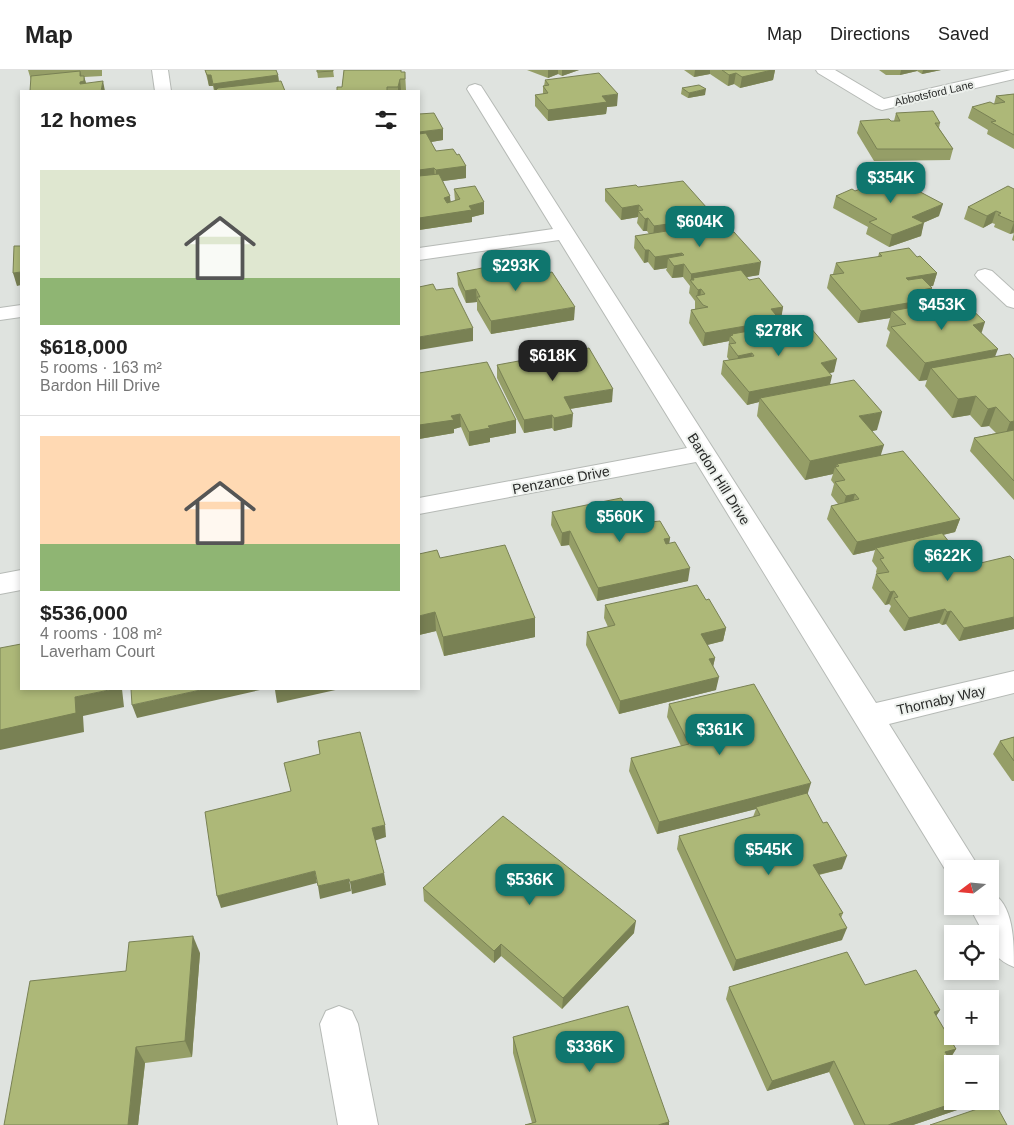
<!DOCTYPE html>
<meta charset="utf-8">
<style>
:root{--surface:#fff;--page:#f6f6f6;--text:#222;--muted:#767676;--line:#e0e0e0;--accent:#0f766e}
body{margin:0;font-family:Arial,sans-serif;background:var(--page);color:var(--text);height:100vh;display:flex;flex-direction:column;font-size:19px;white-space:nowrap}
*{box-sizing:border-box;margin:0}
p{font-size:16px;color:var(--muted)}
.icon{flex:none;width:28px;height:28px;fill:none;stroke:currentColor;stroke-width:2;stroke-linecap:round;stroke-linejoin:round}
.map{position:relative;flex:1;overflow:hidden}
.sheet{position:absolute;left:20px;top:20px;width:400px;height:600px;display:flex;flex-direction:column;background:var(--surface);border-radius:0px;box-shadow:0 2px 8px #0003}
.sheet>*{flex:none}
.needle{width:32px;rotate:254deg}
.fabs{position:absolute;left:944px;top:790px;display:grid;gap:10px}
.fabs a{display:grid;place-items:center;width:55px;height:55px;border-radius:0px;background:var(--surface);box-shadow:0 2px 8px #0003;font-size:25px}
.price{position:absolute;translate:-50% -42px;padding:0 11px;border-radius:10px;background:var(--accent);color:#fff;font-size:16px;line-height:32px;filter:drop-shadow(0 1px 2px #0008)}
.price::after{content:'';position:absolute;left:50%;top:30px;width:15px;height:11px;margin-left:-8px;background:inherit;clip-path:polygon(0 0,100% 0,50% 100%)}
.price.active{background:#222;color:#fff}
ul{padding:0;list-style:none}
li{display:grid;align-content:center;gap:10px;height:265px;padding:0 20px}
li+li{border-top:1px solid var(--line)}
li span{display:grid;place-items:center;height:155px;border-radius:0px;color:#555}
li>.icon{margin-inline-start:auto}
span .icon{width:90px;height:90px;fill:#fffc;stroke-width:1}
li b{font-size:21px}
h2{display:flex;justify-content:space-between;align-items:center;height:60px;padding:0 20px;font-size:21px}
header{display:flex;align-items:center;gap:30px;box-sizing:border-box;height:70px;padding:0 25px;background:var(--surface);border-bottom:1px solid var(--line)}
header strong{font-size:24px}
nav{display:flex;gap:28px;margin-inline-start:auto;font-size:18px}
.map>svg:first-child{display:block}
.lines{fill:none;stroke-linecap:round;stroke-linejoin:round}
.minor-casing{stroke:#b6bab6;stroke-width:2}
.minor{fill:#fff;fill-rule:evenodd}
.wall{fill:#959e67}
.shaded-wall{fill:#798154}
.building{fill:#adb878;stroke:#798154}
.labels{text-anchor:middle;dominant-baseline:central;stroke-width:4;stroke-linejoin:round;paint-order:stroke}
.far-street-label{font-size:11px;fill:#2a2b2a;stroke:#ecf0ec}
.street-label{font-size:14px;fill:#2a2b2a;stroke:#ecf0ec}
</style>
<header>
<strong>Map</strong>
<nav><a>Map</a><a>Directions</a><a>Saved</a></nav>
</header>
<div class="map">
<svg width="1014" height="1055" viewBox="0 0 1014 1055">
<rect width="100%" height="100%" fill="#dfe3df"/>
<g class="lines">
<defs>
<g id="minor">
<path d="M152 0H168L171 21H155Z"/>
<path d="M816 0H835L884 29 1011 0H1014V9L882 40 876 38 818 3Z"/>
<path d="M475 14 481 16 483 19 876 633 1014 601V623L889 654 980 799H952L951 809 696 392 419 444V428L687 378 559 170 419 190V178L553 159 467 19 469 16Z"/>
<path d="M985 199 992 201 1014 221V238L1007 236 978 209 975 205 978 201Z"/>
<path d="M21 235V247L0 250V238Z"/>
<path d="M21 500V520L0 524V504Z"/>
<path d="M990 822C1014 833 1014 872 1014 897 998 891 990 881 990 864H984L969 836H990Z"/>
<path d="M339 936 352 941 358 954 378 1055H338L320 954 326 941Z"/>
</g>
</defs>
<!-- minor casing -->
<use href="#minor" class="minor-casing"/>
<!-- minor -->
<use href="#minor" class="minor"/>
</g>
<!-- wall -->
<g class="wall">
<path d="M28 0H102V6L84 7 86 13 105 21 31 10Z"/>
<path d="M205 0 278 5 279 11 285 21H214L213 16H209Z"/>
<path d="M317 0H333L334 7 318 8Z"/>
<path d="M344 0H401V2H405L406 20H401V21H337L342 17Z"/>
<path d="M527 0H579L562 6 558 4 548 8Z"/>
<path d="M684 0H775L773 10 740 18 734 14 728 16 710 4 694 7Z"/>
<path d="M879 0H941L922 4 917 1 900 5H886Z"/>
<path d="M545 10 617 36 607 37 606 44 548 51 535 36V25L543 24V16H544Z"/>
<path d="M682 18 705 25 688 28 681 24Z"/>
<path d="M1014 24V79L987 64 988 60 968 48 972 37 994 34 996 26Z"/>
<path d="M896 43 940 53 939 58 953 79 950 90 874 91 857 63 860 51H894Z"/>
<path d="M419 44 443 70 431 72 436 81 457 85 466 96V108L443 111 451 132 455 131 454 119 484 144 472 147V152L419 160Z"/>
<path d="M875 111 939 146 923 153 921 166 889 177 866 164 868 157 833 138 836 126 855 121 875 113Z"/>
<path d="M638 117 713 157 719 164 759 205 746 207 749 210 783 237 779 255 834 302 830 303V314L877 360 872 361 881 385 960 449 955 462 943 465 968 496 1014 490V559L959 571 946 554 942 555 939 553 904 561 889 541 891 536 889 534 885 535 872 518 876 504H877L876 502 877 498 872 491 875 480 853 485 827 449 831 436 838 434 831 425 834 414 831 410 833 404 805 410 757 346 759 332 747 335 721 304 723 291 729 290 727 287 729 271 703 276 689 253 691 240 695 239V231L689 223 690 216 683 207 672 208 666 200 667 198 654 200 648 192 644 193 634 178 635 166 649 164 647 161H643L637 153 638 147 621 150 605 131V119Z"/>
<path d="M1014 119V171L1012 170 1014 163 1010 164 994 157 995 154 992 153 983 158 964 149 968 137Z"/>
<path d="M879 183 917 187 937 203 933 216H930V234L981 263 995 287 1014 289V430L970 381 974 368 996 363 989 356 981 357 970 345 952 348 925 316 927 310 919 311 886 276 890 262 887 259 890 248 858 253 827 218 830 205 833 204 836 193 878 187Z"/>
<path d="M457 203H507L574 250 491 264 477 240V232L466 233 458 215Z"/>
<path d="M497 295 612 332 570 339 572 357 554 361 552 358 524 363 497 308Z"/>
<path d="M419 303 516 350V363L490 368V372L469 376 461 357 454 359V363L419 369Z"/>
<path d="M552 442 635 448 651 452 670 468 669 473 688 511 597 531 569 475 561 476 551 455Z"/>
<path d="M440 488 535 548V567L444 586 436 561 419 565Z"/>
<path d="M706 530 726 558 723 571 707 575 715 588 713 597 716 620 619 644 586 575 587 562 608 557 604 548 605 535Z"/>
<path d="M669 634 807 725 842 799 819 805 843 843 841 848 842 870 733 901 677 779 679 766 753 747 756 739 657 764 629 701 631 688 681 676 667 647Z"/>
<path d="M1014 667V711H1012L993 684 1000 671Z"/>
<path d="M423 818 634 863 562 939 501 886 494 893 424 831Z"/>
<path d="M200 883 192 987 145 993 138 1055H4L126 901Z"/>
<path d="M865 915 940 940 936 946 956 979 950 989 960 1039 913 1055H854L829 1002 767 1021 726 929 729 917Z"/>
<path d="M513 967 669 1052V1055H525L532 1053 513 983Z"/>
</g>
<!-- shaded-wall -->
<g class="shaded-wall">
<path d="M548 0H558V4L548 8Z"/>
<path d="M562 0H579L562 6Z"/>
<path d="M695 0H710V4L694 7Z"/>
<path d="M772 0H775L773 10 740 18 742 7Z"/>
<path d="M901 0H917V1L900 5Z"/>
<path d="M923 0H941L922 4Z"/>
<path d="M80 1 83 11 84 6 87 17 80 14Z"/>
<path d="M736 3 734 14 728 16 729 5Z"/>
<path d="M207 5H211L213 16H209Z"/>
<path d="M278 5 279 16 215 21 213 14Z"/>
<path d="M400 9 401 20V21H398V17Z"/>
<path d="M103 11 105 21H101Z"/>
<path d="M706 19 705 25 688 28 689 23Z"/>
<path d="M618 24 617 36 607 37 606 44 548 51V40L602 26Z"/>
<path d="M443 59V70L419 74V62Z"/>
<path d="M466 96V108L436 112V100Z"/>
<path d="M434 98 435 110 419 112V100Z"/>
<path d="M450 126 451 138 444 128Z"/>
<path d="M484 132V144L472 147V152L419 160V148Z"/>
<path d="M943 134 939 146 909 159 912 147Z"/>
<path d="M639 135 638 147 621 150 622 138Z"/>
<path d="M996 141 992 153 983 158 987 146Z"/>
<path d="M715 147 713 159 653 169 654 156Z"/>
<path d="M648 148 647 161H643L645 149Z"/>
<path d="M1014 152V161L1013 163 1010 164Z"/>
<path d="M924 153 921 166 889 177 892 165Z"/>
<path d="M645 180H649L648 192 644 193Z"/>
<path d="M682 183 680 195 684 194 683 207 672 208 674 196 668 188 667 198 654 200 655 187Z"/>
<path d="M761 192 759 205 695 216 694 210 693 208 692 213 691 211V204Z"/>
<path d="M21 202V215L17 216 13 203Z"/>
<path d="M937 203 933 216 902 221 906 208Z"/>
<path d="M932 218 929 229H931L927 242 892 241 890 248 858 253 861 241 922 220Z"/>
<path d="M476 219 477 232 466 233 465 221Z"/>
<path d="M701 219 700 231 697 227 698 220Z"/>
<path d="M575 237 574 250 491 264V251Z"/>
<path d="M783 237 781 250 769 252 771 239Z"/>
<path d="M780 250 778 263 732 264 731 267 730 266 729 271 703 276 705 263Z"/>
<path d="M985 252 979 271 973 255Z"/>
<path d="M473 258V271L419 280V267Z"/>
<path d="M998 279 991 297 931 298 927 310 919 311 925 293Z"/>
<path d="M752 283 750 296 736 299 738 286Z"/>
<path d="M837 289 834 302 818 306 821 293Z"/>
<path d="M832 306 829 319 760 328 759 332 747 335 749 322Z"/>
<path d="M613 319 612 332 563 340 564 327Z"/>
<path d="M976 326 970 345 952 348 958 329Z"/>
<path d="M996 337 989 356 981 357 988 339Z"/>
<path d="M882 342 877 360 854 365 859 346Z"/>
<path d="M460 344 461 357 454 359V363L419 369V355L451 346Z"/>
<path d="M573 344 572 357 554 361V348Z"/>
<path d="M552 345V358L524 363V350Z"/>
<path d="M516 350V363L490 368V372L469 376V362L488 356Z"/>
<path d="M1014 351V369L1003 371 1010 352Z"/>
<path d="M884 375 878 394 839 396 837 394 836 398 835 397 833 404 805 410 810 391Z"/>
<path d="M855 424 851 438 842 440 846 426Z"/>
<path d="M960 449 955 462 877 480 876 478 875 480 853 485 857 472Z"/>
<path d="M570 461 569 475 561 476 562 463Z"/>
<path d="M670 468 668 481 664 469Z"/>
<path d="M690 498 688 511 597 531 598 518Z"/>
<path d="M894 521 889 534 885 535 890 522Z"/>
<path d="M945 539 939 553 904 561 909 548Z"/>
<path d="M951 541 946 554 942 555 947 542Z"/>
<path d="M435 542 436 561 419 565V546Z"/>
<path d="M1014 547V559L959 571 964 558Z"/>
<path d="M535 548V567L444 586 443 567Z"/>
<path d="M726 558 723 571 699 577 701 564Z"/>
<path d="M715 588 712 601 709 589Z"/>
<path d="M719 607 716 620 619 644 620 631Z"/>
<path d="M114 619H122L124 637 83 646 84 662 0 680V660L75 627Z"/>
<path d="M205 619H260V620L137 648 132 635Z"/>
<path d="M279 619H340L277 633 275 620Z"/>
<path d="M811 713 807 726 756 737V739L657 764 659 752Z"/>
<path d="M385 755 386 767 374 771 372 758Z"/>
<path d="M847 786 842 799 808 807 813 795Z"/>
<path d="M315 801 317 813 221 838 217 826Z"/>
<path d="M384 803 386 815 352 824 350 812Z"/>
<path d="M349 809 351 821 320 829 318 816Z"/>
<path d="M636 851 634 863 562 939 563 928Z"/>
<path d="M847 858 842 870 733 901 736 890Z"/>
<path d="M193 866 200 883 192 987 185 971Z"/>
<path d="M501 874V886L494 893V881Z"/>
<path d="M940 940 933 951 934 942Z"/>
<path d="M136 977 145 993 138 1055H128Z"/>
<path d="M956 979 949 990 945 982Z"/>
<path d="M834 991 829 1002 767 1021 772 1011Z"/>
<path d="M960 1031H966L960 1039 913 1055H888Z"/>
<path d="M669 1052V1055H658Z"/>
</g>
<!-- building -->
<g class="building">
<path d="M205 0H276L278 5 213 14 211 5H207Z"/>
<path d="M317 0H333V1L317 2Z"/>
<path d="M344 0H401V2H405V9H400L398 17H387V21H337V17H342Z"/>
<path d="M722 0H772L742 7 736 3 729 5Z"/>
<path d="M80 1V6H84V11L80 12V14L103 11 101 21H30L31 6Z"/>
<path d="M599 3 618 24 602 26 607 32 548 40 535 25 548 23 543 16 549 15 545 10Z"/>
<path d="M281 11 285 21H217L216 20 218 18Z"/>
<path d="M699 15 706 19 689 23 682 18Z"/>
<path d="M1014 24V65L991 52 996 51 972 37 990 32 994 34 1005 32 996 26Z"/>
<path d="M933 41 940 53H935L953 79H877L860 51 889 49 891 51H900L896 43Z"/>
<path d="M434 43 443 59 419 62V44Z"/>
<path d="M426 63 436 81 453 79 457 85 459 84 466 96 436 100 434 98 419 100V64Z"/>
<path d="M439 104 450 126 444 128 447 133 460 129 454 119 475 116 484 132 469 136 472 140 419 148V106Z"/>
<path d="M890 106 943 134 912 147 924 153 892 165 869 152 877 149 836 126 852 119 855 121 878 112 875 111Z"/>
<path d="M683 111 715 147 654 156 648 148 645 149 638 141 643 140 639 135 622 138 605 119 636 115 638 117Z"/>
<path d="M1008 116 1014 119V152L998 145 1001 143 996 141 987 146 968 137Z"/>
<path d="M711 154 719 164 734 162 761 192 691 204 684 194 674 196 668 188 684 185 682 183 655 187 649 180H645L635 166Z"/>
<path d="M14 176H21V202L13 203Z"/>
<path d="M909 178 917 187 920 186 937 203 906 208 908 210 922 208 932 218 922 220 931 229 861 241 830 205 844 203 836 193 882 186 879 183Z"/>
<path d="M502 194 507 203 544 197 548 203 552 202 575 237 491 251 477 227H480L476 219 465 221 457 203Z"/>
<path d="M741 200 749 210 759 208 783 237 771 239 780 250 705 263 691 240 708 237 703 235 696 226 705 224 701 219 698 220 690 210H694L693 208Z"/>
<path d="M433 214 436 220 453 218 473 258 419 267V217Z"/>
<path d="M960 228 985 252 973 255 998 279 925 293 891 257 906 254 892 241Z"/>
<path d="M805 251 837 289 821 293 832 306 749 322 723 291 754 286 752 283 738 286 729 274 736 273 730 266 733 265 732 264Z"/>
<path d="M589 278 613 319 564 327 573 344 554 348 552 345 524 350 497 295Z"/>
<path d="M1010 284 1014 289V351L1010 352 996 337 988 339 976 326 958 329 931 298Z"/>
<path d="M487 292 516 350 488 356 490 358 469 362 460 344 451 346 454 350 419 355V303Z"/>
<path d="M854 310 882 342 859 346 884 375 810 391 760 328Z"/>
<path d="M1014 360V411L974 368Z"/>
<path d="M903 381 960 449 857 472 831 436 859 429 855 424 846 426 835 412 845 410 835 397 839 396 837 394Z"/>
<path d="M621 428 635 448 648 445 651 452 660 451 670 468 664 469 666 474 675 472 690 498 598 518 570 461 562 463 552 442Z"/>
<path d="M942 463 968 496 1010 486 1014 490V547L964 558 951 541 947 542 945 539 909 548 894 528 898 527 894 521 890 522 876 504 889 502 880 489 884 488 876 478Z"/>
<path d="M505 475 535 548 443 567 435 542 419 546V484L437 480 440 488Z"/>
<path d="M697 515 706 530 709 529 726 558 701 564 715 588 709 589 719 607 620 631 587 562 615 555 605 535Z"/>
<path d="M21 574V619H114L75 627 76 643 0 660V578Z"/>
<path d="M754 614 811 713 659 752 631 688 689 674 669 634Z"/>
<path d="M131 619H205L132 635Z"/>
<path d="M360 662 385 755 372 758 384 803 350 812 349 809 318 816 315 801 217 826 205 742 291 721 284 693 320 684 318 671Z"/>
<path d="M1014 667V691L1000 671Z"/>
<path d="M807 723 823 753 827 752 847 786 813 795 843 843 839 844 847 858 736 890 679 766 760 745 756 737Z"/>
<path d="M503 746 636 851 563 928 501 874 494 881 423 818Z"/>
<path d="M193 866 185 971 136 977 128 1055H4L30 911 126 901 129 872Z"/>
<path d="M847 882 865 915 916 900 940 940 934 942 956 979 945 982 953 994 952 1031H960L888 1055H865L834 991 772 1011 729 917Z"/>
<path d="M628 936 669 1052 658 1055H525L536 1052 513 967Z"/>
<path d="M995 1033 1007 1055H930Z"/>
</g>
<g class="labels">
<!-- far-street labels -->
<g class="far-street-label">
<text transform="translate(934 23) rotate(-13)">Abbotsford Lane</text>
</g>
<!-- street labels -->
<g class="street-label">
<text transform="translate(719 409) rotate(58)">Bardon Hill Drive</text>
<text transform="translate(561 410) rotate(-11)">Penzance Drive</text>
<text transform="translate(941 630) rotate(-13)">Thornaby Way</text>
</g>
</g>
</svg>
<div class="fabs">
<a><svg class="needle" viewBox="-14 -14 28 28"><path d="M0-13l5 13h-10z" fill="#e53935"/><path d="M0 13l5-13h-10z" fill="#767676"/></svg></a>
<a><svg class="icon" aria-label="locate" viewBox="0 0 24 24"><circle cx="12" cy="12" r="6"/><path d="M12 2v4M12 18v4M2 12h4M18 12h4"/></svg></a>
<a>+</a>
<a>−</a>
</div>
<b class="price" style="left:891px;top:134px">$354K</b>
<b class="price" style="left:700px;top:178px">$604K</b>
<b class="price" style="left:516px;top:222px">$293K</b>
<b class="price" style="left:942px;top:261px">$453K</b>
<b class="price" style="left:779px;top:287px">$278K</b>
<b class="price active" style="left:553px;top:312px">$618K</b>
<b class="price" style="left:620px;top:473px">$560K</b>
<b class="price" style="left:948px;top:512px">$622K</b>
<b class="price" style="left:720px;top:686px">$361K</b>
<b class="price" style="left:769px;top:806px">$545K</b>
<b class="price" style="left:530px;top:836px">$536K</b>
<b class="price" style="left:590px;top:1003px">$336K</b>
<section class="sheet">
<h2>12 homes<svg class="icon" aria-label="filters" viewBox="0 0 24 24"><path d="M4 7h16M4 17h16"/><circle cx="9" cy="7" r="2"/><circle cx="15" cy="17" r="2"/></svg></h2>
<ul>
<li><span style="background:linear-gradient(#dfe7d0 70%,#8fb573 0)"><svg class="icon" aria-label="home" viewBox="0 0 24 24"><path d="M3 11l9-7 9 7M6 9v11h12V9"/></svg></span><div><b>$618,000</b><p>5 rooms · 163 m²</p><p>Bardon Hill Drive</p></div></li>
<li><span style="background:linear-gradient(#ffd9b3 70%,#8fb573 0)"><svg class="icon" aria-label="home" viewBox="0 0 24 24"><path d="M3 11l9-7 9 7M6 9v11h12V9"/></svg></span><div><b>$536,000</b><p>4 rooms · 108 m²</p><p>Laverham Court</p></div></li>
</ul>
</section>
</div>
